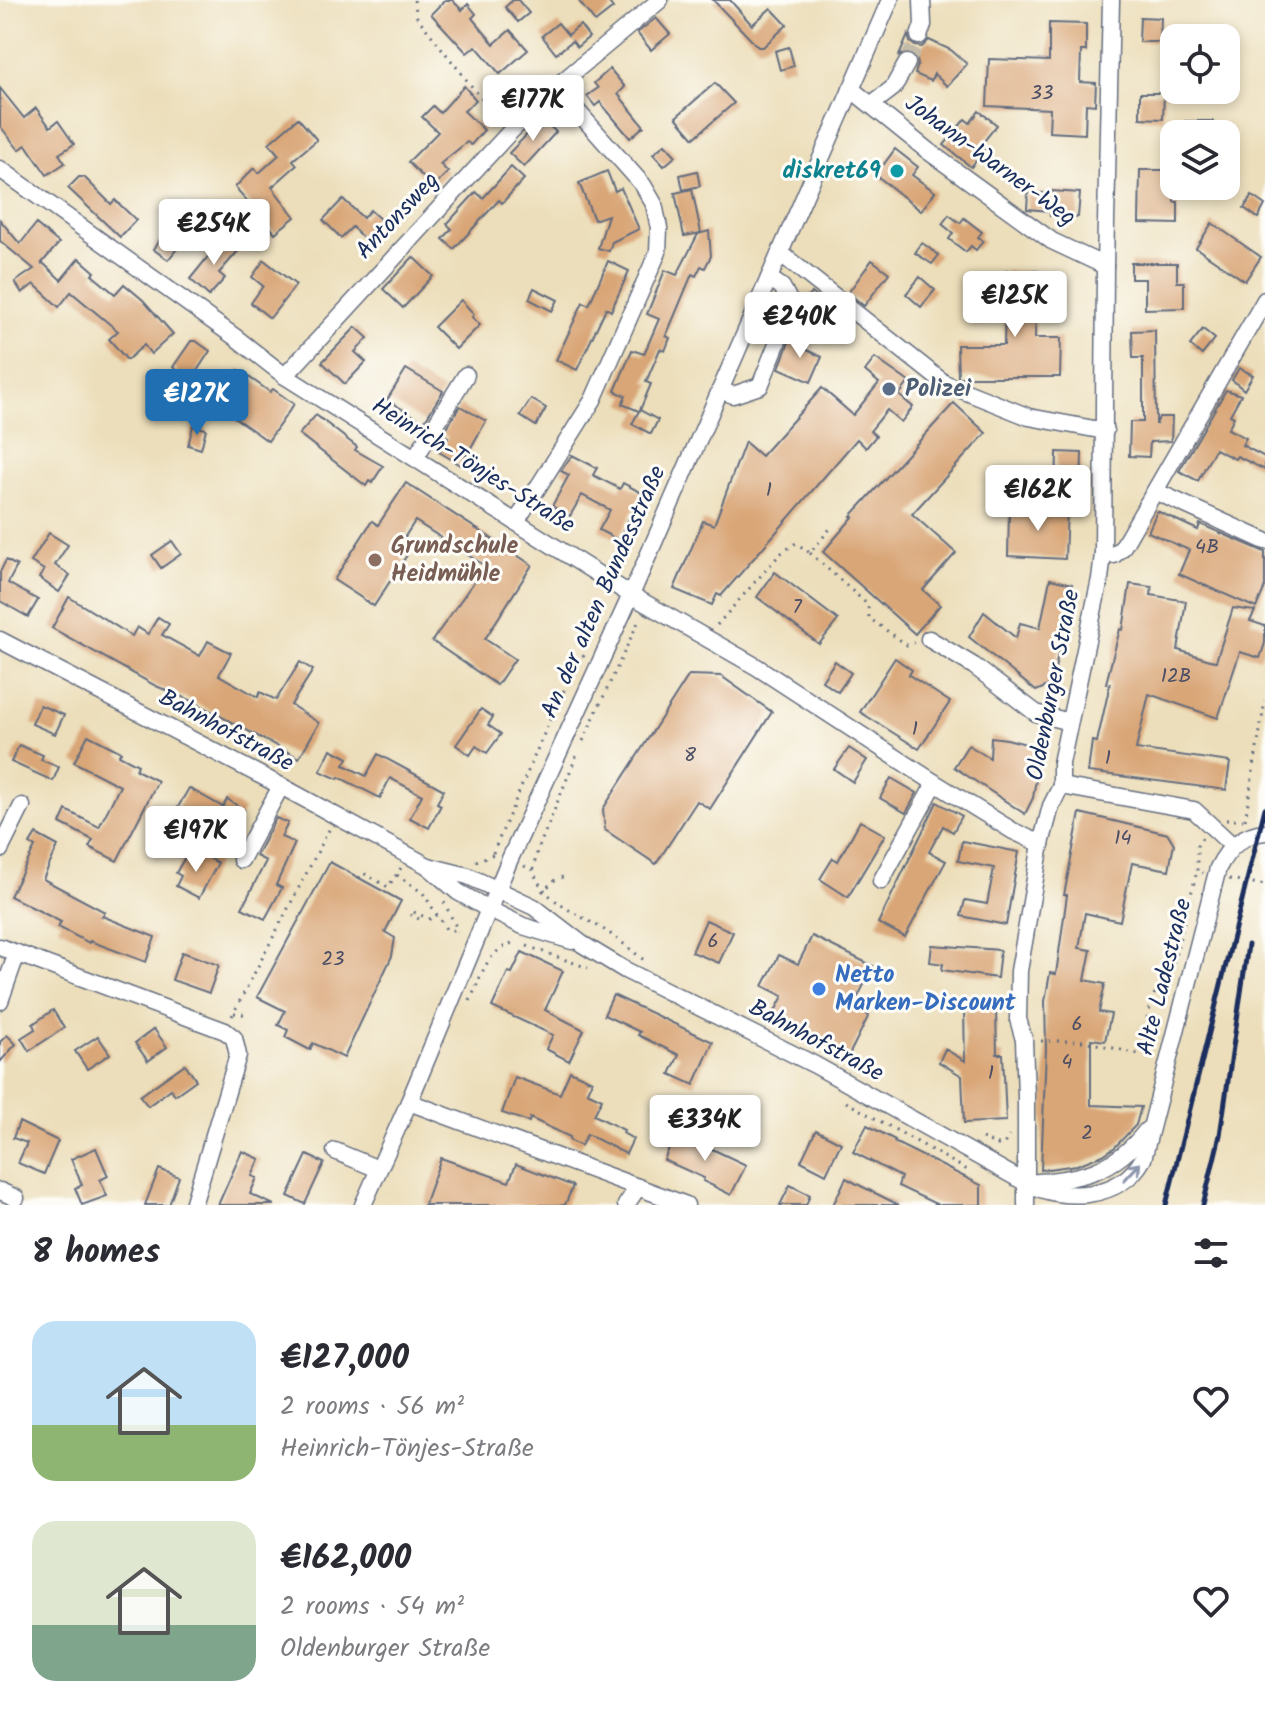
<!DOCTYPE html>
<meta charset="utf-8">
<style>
:root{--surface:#fff;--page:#f2f2f3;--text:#2b2b33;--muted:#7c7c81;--accent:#1f6fb2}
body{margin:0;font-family:Kalam,sans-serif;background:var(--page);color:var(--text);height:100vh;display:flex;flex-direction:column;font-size:30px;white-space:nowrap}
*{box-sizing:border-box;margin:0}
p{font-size:26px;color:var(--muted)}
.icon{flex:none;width:44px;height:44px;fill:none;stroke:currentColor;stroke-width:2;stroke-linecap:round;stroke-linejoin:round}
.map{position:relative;height:1205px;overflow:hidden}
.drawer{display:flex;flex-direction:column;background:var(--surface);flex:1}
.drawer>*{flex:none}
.fabs{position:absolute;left:1160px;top:24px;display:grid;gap:16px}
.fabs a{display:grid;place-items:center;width:80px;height:80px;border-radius:16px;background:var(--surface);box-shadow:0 4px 12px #0003;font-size:40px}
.price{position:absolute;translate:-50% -68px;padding:0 18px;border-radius:8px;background:#fff;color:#222;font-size:26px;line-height:52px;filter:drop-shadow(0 2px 4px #0008)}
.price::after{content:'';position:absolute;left:50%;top:48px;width:24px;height:18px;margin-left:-12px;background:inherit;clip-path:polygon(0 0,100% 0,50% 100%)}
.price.current{background:var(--accent);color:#fff}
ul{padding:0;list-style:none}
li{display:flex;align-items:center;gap:24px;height:200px;padding:0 32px}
li span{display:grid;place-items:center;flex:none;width:224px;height:160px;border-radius:24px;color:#555}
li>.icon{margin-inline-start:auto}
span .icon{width:96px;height:96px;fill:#fffc;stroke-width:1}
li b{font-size:34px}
h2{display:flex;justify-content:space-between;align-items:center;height:96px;padding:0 32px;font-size:34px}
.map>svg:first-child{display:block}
.building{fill:#d9a677}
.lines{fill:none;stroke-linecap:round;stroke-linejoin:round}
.minor-tunnel{stroke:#c2bba8;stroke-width:16;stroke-dasharray:16 8;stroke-linecap:butt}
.minor-casing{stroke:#646c7e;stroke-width:19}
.path{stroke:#646c7e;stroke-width:3;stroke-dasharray:2 6;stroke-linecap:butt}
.minor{stroke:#fff;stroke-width:16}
.rail{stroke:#1b2f5e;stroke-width:5}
.oneway{stroke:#8d97ae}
.culture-dot{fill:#0f9aa8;stroke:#fdfcf7;stroke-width:3}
.service-dot{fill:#5c6f8a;stroke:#fdfcf7;stroke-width:3}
.education-dot{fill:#8d6e63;stroke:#fdfcf7;stroke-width:3}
.shop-dot{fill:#3f7fe0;stroke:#fdfcf7;stroke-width:3}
.labels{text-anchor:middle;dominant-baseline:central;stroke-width:6;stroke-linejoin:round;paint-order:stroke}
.number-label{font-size:20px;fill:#4a4d64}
.street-label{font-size:24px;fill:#1b2f5e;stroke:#fdfcf7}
.culture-label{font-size:24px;font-weight:bold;fill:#0d838f;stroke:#fdfcf7;text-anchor:end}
.service-label{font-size:24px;font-weight:bold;fill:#4e5e75;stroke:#fdfcf7;text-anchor:start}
.education-label{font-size:24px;font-weight:bold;fill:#785e54;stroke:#fdfcf7;text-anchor:start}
.shop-label{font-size:24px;font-weight:bold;fill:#366cbe;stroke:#fdfcf7;text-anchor:start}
</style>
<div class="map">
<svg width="1265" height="1205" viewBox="0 0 1265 1205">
<rect width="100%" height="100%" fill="#fdfcf7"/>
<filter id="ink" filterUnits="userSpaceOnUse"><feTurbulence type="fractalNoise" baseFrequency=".0125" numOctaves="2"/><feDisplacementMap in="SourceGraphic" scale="16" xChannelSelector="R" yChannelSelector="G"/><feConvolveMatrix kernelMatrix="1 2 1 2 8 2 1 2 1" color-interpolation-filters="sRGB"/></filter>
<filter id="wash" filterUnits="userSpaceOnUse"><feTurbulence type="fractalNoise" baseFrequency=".006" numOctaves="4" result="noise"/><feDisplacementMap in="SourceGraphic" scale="32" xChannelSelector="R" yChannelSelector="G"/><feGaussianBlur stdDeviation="1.8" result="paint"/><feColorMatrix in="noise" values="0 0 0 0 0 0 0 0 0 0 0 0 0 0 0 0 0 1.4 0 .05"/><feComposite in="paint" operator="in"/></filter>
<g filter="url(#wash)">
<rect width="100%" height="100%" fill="#ecdeba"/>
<g id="blocks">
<!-- building -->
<g class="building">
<path d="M445 0H452L462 10 468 4 476 14 472 18 494 44 510 30 528 50 500 74 476 46 467 53 431 14Z"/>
<path d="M513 0H518L529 13 518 22 505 7Z"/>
<path d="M578 0H607L613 8 595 22Z"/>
<path d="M713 0H730L752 25 771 8 787 25 763 47H758Z"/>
<path d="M1140 17 1161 18 1160 42H1139Z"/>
<path d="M656 18 670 34 651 50 637 33Z"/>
<path d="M558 23 568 35 580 25 589 37 577 47 572 41 556 54 542 36Z"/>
<path d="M1049 23 1086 24V51H1081L1080 82 1096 83 1095 105 1086 104 1085 134 1049 132 1050 109 987 106 989 59 1049 61Z"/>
<path d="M908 35 910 42 915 46 922 47 929 40 951 50 967 64 947 86 934 74 931 81 915 74 918 64 916 57 908 52 899 56Z"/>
<path d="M789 47 794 66 780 70 775 51Z"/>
<path d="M610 69 625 87 618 94 644 126 630 138 600 102 595 106 587 96 598 88 594 83Z"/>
<path d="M715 83 734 103 694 138 676 117Z"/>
<path d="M464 86 476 100 464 111 484 130 471 145 467 142 440 164 448 172 433 187 408 162 438 132 422 117 433 106 440 113Z"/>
<path d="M0 88 24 118 36 108 50 127 58 121 74 144 59 154 65 163 47 175 26 145 19 150 0 126Z"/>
<path d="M1140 93H1164L1163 119 1140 118Z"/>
<path d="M979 111 997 125 980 146 985 150 971 167 944 145 965 119 970 123Z"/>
<path d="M298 118 317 140 293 160 297 165 272 187 295 217 275 233 235 187 254 168 259 173 279 155 269 143Z"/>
<path d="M542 119 556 132 524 167 509 153Z"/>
<rect x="1185" y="121" width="28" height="13"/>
<path d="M665 144 676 156 664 166 653 154Z"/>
<path d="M895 149 918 167 912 175 935 192 921 211 876 175Z"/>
<path d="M511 167 524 179 502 203 499 200 454 249 443 239 452 229 447 224 476 192 483 198Z"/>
<path d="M1140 170H1174V202H1178V224L1139 223Z"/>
<path d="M607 171 615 191 621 188 639 229 612 242 609 251 598 248 608 215 594 220 579 183Z"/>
<path d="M697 171 700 186 683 190 680 175Z"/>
<path d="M79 177H84L111 204 115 200 136 220 120 237 68 188Z"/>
<path d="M692 189 701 233 684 236 675 193Z"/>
<path d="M1052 191 1080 193 1078 217 1050 216V211L1027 209 1028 192 1052 194Z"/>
<path d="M1252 196 1265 205 1258 218 1244 208Z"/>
<path d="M343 199 363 218 370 210 383 222 365 240 352 227 341 238 323 220Z"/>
<path d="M949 215 960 223 964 218 982 232 978 237 983 241 976 250 971 246 966 252 949 239 953 233 942 224Z"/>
<path d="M0 220 20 244 36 224 59 243 41 264 43 263 61 280 79 258 95 272 92 275 115 294 124 284 143 300 173 334 151 354 144 345 127 360 109 339 118 331 71 292 59 307 34 284 22 293 15 282 34 269 0 241Z"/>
<path d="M1212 223 1261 257 1245 281 1196 248Z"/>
<path d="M169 228 184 240 168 260 153 249Z"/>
<path d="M709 231 711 256 705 268 701 266 696 276 692 274 666 336 670 338 665 351 660 349 646 382 651 384 640 410 658 420 651 434 632 424 639 411 622 404 626 396 615 391 632 350 644 354 659 319 647 314 665 270 677 275 698 234Z"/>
<path d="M224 237 239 250 219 273 225 278 209 296 190 279Z"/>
<path d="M922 243 939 255 932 264 915 253Z"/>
<path d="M413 257 433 276 403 308 383 289Z"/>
<path d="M264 260 296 285 270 318 251 303 263 286 252 277Z"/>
<path d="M872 260 889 273 864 306 848 293Z"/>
<path d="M608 261 629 271 611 311 606 308 577 370 556 360 583 302 589 305Z"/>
<path d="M1131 263H1177V282H1184V308L1145 309V279H1131Z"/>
<path d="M1006 271H1037L1035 338H1061L1060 377H958L957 345H1004Z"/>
<path d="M920 277 935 290 921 307 906 294Z"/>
<path d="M534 288 558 300 552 311 529 299Z"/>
<path d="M812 293 845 319 839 326 806 300Z"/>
<path d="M461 300 474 314 472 317 480 325 456 349 434 327Z"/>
<path d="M356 327 368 338 355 352 366 362 345 384 322 362Z"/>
<path d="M1203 329 1215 339 1202 355 1190 345Z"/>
<path d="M1155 330 1156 425 1159 417H1172L1171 441 1150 442 1149 457 1129 456 1130 422H1143V358H1133L1132 331Z"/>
<path d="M793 332 802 336 798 346 822 357 811 382 779 368Z"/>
<path d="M191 341H196L210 351 183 392 170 383 178 371 173 367Z"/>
<path d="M875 358 909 382 899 395 913 407 901 422 887 410 870 431 876 436 866 448 857 439 721 596 717 594 712 605 674 589 703 521 714 525 745 442 761 456 822 388 853 415 879 383 865 371Z"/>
<path d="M1239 368 1253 375 1244 390 1232 380Z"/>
<path d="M406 369 443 391 424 422 387 400Z"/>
<path d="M239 370 270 392 273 389 294 404 268 441 208 399 220 382 227 388Z"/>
<path d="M1226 390 1241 395 1230 415 1234 417 1228 429 1246 438 1242 445 1265 457V470L1237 456 1235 459 1215 449 1198 481 1179 471Z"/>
<path d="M531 399 546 408 536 426 520 416Z"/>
<path d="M954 403 986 433 912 514 956 553 923 590 940 605 915 634 823 552 853 517 851 516Z"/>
<path d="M460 406 486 421 461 465 439 452 448 437 443 434Z"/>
<path d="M316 415 357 447 355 450 383 466 372 483 369 481 366 486 299 434Z"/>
<path d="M193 426 206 429 201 449 188 445Z"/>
<path d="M1057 452 1082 453 1081 491 1056 490Z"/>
<path d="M572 455 597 468 593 475 620 489 623 483 642 493 618 540 599 530 610 510 582 495 570 516 552 506 569 475 561 471Z"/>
<path d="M406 483 532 565 485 639 515 659 497 685 432 641 485 566 415 521 397 549 407 555 374 606 334 580 372 521 378 525Z"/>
<path d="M1025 506 1067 508 1065 559 1008 556 1009 511H1025Z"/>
<path d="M1157 511 1198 530 1200 524 1265 552V587L1256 608 1179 574 1189 550 1148 532Z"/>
<path d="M49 533 68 545 55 565 70 575 59 592 39 578 44 570 31 562Z"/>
<path d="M172 541 181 554 161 568 152 555Z"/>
<path d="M6 560 17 566 8 583 38 600 28 617 0 601V572Z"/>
<path d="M775 572 838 620 819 644 757 597Z"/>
<path d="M1050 579 1072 584 1052 684 1036 691 969 637 984 612 1016 638 1020 623 1040 628Z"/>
<path d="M1130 584 1152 587 1151 595 1186 601 1178 650 1210 660 1216 661 1233 608 1255 611 1250 621 1265 626V643L1260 658 1240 652 1218 718 1149 694 1136 749 1230 762 1226 790 1088 772 1092 741 1097 742 1110 684 1106 683 1120 629 1123 630Z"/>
<path d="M69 597 132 636 137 627 148 634 158 617 169 624 162 635 200 656 208 641 231 653 219 675 258 697 260 692 276 700 300 662 313 670 291 705 319 723 299 758 190 700 156 686 52 628Z"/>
<path d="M895 658 912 670 909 675 950 702 919 749 860 712Z"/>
<path d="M835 661 851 673 838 692 822 681Z"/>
<path d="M689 675 721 676 772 712 710 809 697 801 656 864 605 830 603 809Z"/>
<path d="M40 705 64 715 55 734 32 724Z"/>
<path d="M481 709 493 717 488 725 501 734 487 753 476 746 470 755 456 745Z"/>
<path d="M88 735 121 752 119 755 138 765 136 770 158 781 117 861 89 847 93 840 60 823 66 810 99 827 120 786 74 762Z"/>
<path d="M991 737 1007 739 1041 748 1033 798 1025 814 954 767 968 745 990 758Z"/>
<path d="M19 745 43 755 41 760 59 767 53 781 11 762Z"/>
<path d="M849 748 867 760 853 782 834 769Z"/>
<path d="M331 749 348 758 344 765 366 776 378 754 444 790 437 803 441 805 429 828 410 818 422 795 390 778 380 798 339 777 338 779 320 771Z"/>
<path d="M891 778 917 793 906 813 880 798Z"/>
<path d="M189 788 223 807 227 799 244 810 232 830 204 813 201 819 195 815 190 823 174 814Z"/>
<path d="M937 802 962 816 953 832 943 826 929 852 946 861 905 937 878 923Z"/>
<path d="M1080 813 1168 834 1174 844 1169 870 1132 863 1120 921 1085 913 1079 948 1091 950 1085 980 1105 984 1099 1012 1111 1014 1105 1041 1091 1039V1105L1141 1107 1136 1125 1115 1147 1103 1155 1077 1165 1041 1170 1046 1049 1045 1001 1050 973 1056 974 1067 895H1064Z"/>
<path d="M276 818 288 823 281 837 295 843 276 885 282 888 265 919 242 908 266 861 256 856Z"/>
<path d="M860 821 885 835 848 897 820 879 833 858 838 861Z"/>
<path d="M36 834 58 846 43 879 105 912 102 916 155 937 146 962 90 941 89 943 58 927 61 922 10 896 35 847 30 844Z"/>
<path d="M962 841 1019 852 1006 925 961 916 965 900 987 904 994 868 958 861Z"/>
<path d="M196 851 218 863 199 898 176 886 181 876 176 873 185 857 191 860Z"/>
<path d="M330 862 401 901 385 932 395 938 392 956 344 1058 313 1043 310 1050 285 1037 288 1030 278 1025 285 1011 257 997Z"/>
<path d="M706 920 733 932 719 963 692 952Z"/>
<path d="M812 936 873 966 853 1007 869 1015 848 1057 771 1019 783 996 763 986 779 955 798 964Z"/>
<path d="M932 945 1000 950 997 978 942 970 943 964 930 962Z"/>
<path d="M182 952 219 965 209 993 172 980Z"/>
<path d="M522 952 563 971 545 1010 584 1030 569 1061 546 1049 553 1035 492 1007 508 972 512 973Z"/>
<path d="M613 995 713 1042 694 1085 670 1074 679 1055 638 1035 640 1032 604 1015Z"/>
<path d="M996 1009 997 1054H1003L1006 1121 964 1123 962 1076 939 1062 945 1049 965 1061 964 1010Z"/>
<path d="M53 1010 64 1028 29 1051 21 1038 35 1029 33 1024Z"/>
<path d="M154 1029 167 1047 148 1061 135 1043Z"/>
<path d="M7 1035 16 1044 0 1062V1042Z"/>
<path d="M98 1036 110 1054 87 1069 75 1051Z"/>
<path d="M185 1064 196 1080 175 1095 171 1089 148 1106 140 1096Z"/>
<path d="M570 1071 592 1081 587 1092 602 1099 594 1115 624 1130 623 1133 633 1139 626 1154 587 1134 581 1146 569 1140 570 1137 530 1118 529 1122 502 1113 515 1077 560 1094Z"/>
<path d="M19 1122 58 1141 44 1174 18 1163 27 1143 13 1138Z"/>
<path d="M867 1125 895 1140 894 1142 981 1185V1205H938L898 1186 901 1177 853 1152Z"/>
<path d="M816 1130 841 1143 826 1174 801 1161Z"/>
<path d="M676 1132 746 1165 731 1195 703 1181 704 1178 664 1160Z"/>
<path d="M96 1148 108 1176 100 1180 107 1196 82 1205 75 1188 82 1185 71 1159Z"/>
<path d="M242 1151 260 1159 252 1176 257 1178 250 1194 274 1205H218Z"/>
<path d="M307 1155 324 1163 305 1204 288 1196Z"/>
<path d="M441 1158 509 1182 516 1164 573 1186 565 1205H424Z"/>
<path d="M159 1169 179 1177 169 1205H145Z"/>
<path d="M846 1178 859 1185 899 1205H833Z"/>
<path d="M790 1185 810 1195 806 1205H780Z"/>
</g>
</g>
</g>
<g filter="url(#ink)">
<use href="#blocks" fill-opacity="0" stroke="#646c7e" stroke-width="2"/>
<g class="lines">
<!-- minor-tunnel -->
<path class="minor-tunnel" d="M907 63 919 36"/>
<defs>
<g id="minor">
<path d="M919 36 923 25 922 0"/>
<path d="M851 89 928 151 1052 241 1105 266"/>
<path d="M872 104 893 88 907 63"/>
<path d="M0 169 235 337 285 376 631 595 757 667 935 783 1013 831 1041 844"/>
<path d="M780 253 944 383 1029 417 1105 431"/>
<path d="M285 376 509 133 556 87 660 0"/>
<path d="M720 390 733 395 760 386 792 306 782 287 769 278"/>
<path d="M415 458 466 375"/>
<path d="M1157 492 1265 541"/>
<path d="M516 522 593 400 658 252 659 228 654 204 643 185 556 87"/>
<path d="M1103 554 1114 555 1122 548 1265 300"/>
<path d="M929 639 974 666 1036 713 1069 722"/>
<path d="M0 640 281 786 428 866 458 892 490 910 523 926 572 941"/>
<path d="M1061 786 1194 810 1233 846"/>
<path d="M0 850 22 806"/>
<path d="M241 860 281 786"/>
<path d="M428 866 468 876 534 907 582 944 625 970 815 1065 1026 1183C1064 1202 1120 1200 1143 1159L1218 868C1228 848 1242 834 1265 832"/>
<path d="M881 881 935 783"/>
<path d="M0 947 225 1031 234 1038 238 1055 193 1205"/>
<path d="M0 1001 17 953"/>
<path d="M409 1102 686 1205"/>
<path d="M335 1151 378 1169"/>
<path d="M1028 1183C1081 1178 1113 1174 1147 1130"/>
<path d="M0 1191 16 1198"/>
<path d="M363 1205 409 1102 509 861 631 595 890 0"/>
<path d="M626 1205 638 1187"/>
<path d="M1026 1205V1096L1024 1040 1018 1019 1019 971 1041 844 1051 806 1061 786V763L1100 579 1103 554 1105 266 1111 0"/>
</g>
</defs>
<!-- minor casing -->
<use href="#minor" class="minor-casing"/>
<!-- path -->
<g class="path">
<path d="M414 0 417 17 499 121"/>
<path d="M810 553 868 605 869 618 907 645 914 643"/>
<path d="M717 625 780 554 796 543 810 553 833 525"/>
<path d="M583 741 640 618"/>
<path d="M1226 820H1243"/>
<path d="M1245 820 1265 701"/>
<path d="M1202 838 1197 846V871L1203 873"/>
<path d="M493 853 558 701 587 650"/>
<path d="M476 861 494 854"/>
<path d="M524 866 533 870C544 904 581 914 609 933 621 941 632 951 644 960"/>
<path d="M533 870 537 852 578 752"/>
<path d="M397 875 423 893 446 929 459 931"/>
<path d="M359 878 363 873 388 887 401 868"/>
<path d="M1229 879 1265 885"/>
<path d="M542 892 555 880 565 876"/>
<path d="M444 902 458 931"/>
<path d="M419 919 411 915V911L430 919 437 915"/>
<path d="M527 946 588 968"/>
<path d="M470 1001C482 975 486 950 516 942"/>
<path d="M234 1013 249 1015"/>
<path d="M232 1016 330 828"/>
<path d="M1147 1018 1155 992 1169 980 1197 871"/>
<path d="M1041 1041H1084L1138 1054"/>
<path d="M846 1102 969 1171"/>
<path d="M982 1138 997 1145"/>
<path d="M997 1145 1004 1144 1009 1136"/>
</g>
<!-- minor -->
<use href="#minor" class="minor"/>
<!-- rail -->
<g class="rail">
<path d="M1166 1205 1265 808"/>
<path d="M1203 1205 1220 1135 1248 945"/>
</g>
</g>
<!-- one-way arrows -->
<defs><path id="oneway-shaft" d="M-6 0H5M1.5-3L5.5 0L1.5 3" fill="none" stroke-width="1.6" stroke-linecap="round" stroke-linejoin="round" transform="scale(2)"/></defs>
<use class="oneway" href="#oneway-shaft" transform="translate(1132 1172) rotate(-47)"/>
</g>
<!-- markers -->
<circle class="culture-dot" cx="897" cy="171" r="8"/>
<circle class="service-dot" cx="889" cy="389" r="8"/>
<circle class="education-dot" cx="375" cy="560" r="8"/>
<circle class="shop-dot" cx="819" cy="989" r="8"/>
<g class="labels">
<!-- number labels -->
<g class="number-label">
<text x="1042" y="94">33</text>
<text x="769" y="491">1</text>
<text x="1207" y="548">4B</text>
<text x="797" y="608">7</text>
<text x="1176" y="677">12B</text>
<text x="915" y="730">1</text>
<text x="690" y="756">8</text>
<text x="1108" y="759">1</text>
<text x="1123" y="839">14</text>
<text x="713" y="942">6</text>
<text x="333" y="960">23</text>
<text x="1077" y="1025">6</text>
<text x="1067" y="1063">4</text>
<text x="991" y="1074">1</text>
<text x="1087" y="1134">2</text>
</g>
<!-- street labels -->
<g class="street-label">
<text transform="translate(990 161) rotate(36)">Johann-Warner-Weg</text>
<text transform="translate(398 216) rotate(-47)">Antonsweg</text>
<text transform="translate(473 466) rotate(32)">Heinrich-Tönjes-Straße</text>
<text transform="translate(604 592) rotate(-66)">An der alten Bundesstraße</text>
<text transform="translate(1054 685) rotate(-79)">Oldenburger Straße</text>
<text transform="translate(226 731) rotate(28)">Bahnhofstraße</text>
<text transform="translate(1165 977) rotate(-76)">Alte Ladestraße</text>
<text transform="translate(816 1041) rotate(28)">Bahnhofstraße</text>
</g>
<!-- culture labels -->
<g class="culture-label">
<text x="881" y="171">diskret69</text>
</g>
<!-- service labels -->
<g class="service-label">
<text x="905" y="389">Polizei</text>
</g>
<!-- education labels -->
<g class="education-label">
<text x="391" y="546">Grundschule<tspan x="391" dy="28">Heidmühle</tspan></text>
</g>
<!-- shop labels -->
<g class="shop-label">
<text x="835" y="975">Netto<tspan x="835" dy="28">Marken-Discount</tspan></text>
</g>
</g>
</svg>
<div class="fabs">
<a><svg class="icon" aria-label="locate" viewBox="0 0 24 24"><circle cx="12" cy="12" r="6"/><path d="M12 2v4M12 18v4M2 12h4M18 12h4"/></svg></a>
<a><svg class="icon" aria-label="layers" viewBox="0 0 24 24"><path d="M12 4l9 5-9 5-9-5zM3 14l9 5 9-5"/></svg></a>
</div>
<b class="price" style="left:533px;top:143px">€177K</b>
<b class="price" style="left:214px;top:267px">€254K</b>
<b class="price" style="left:1015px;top:339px">€125K</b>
<b class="price" style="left:800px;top:360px">€240K</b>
<b class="price current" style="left:197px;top:437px">€127K</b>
<b class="price" style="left:1038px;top:533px">€162K</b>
<b class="price" style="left:196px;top:874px">€197K</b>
<b class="price" style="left:705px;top:1163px">€334K</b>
</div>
<section class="drawer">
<h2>8 homes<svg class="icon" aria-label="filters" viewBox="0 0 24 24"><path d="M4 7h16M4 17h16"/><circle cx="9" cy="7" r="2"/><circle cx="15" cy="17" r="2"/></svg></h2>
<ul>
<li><span style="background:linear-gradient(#bfe0f5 65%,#8fb573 0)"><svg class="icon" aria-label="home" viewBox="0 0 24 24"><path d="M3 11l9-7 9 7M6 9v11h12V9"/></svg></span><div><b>€127,000</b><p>2 rooms · 56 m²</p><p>Heinrich-Tönjes-Straße</p></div><svg class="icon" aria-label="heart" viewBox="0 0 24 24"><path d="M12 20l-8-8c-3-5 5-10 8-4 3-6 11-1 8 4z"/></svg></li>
<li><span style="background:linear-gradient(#dfe7d0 65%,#7fa58c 0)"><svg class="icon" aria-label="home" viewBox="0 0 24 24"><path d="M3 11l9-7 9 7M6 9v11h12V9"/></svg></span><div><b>€162,000</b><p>2 rooms · 54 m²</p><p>Oldenburger Straße</p></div><svg class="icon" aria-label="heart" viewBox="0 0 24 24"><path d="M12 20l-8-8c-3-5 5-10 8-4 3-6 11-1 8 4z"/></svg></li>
</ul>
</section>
